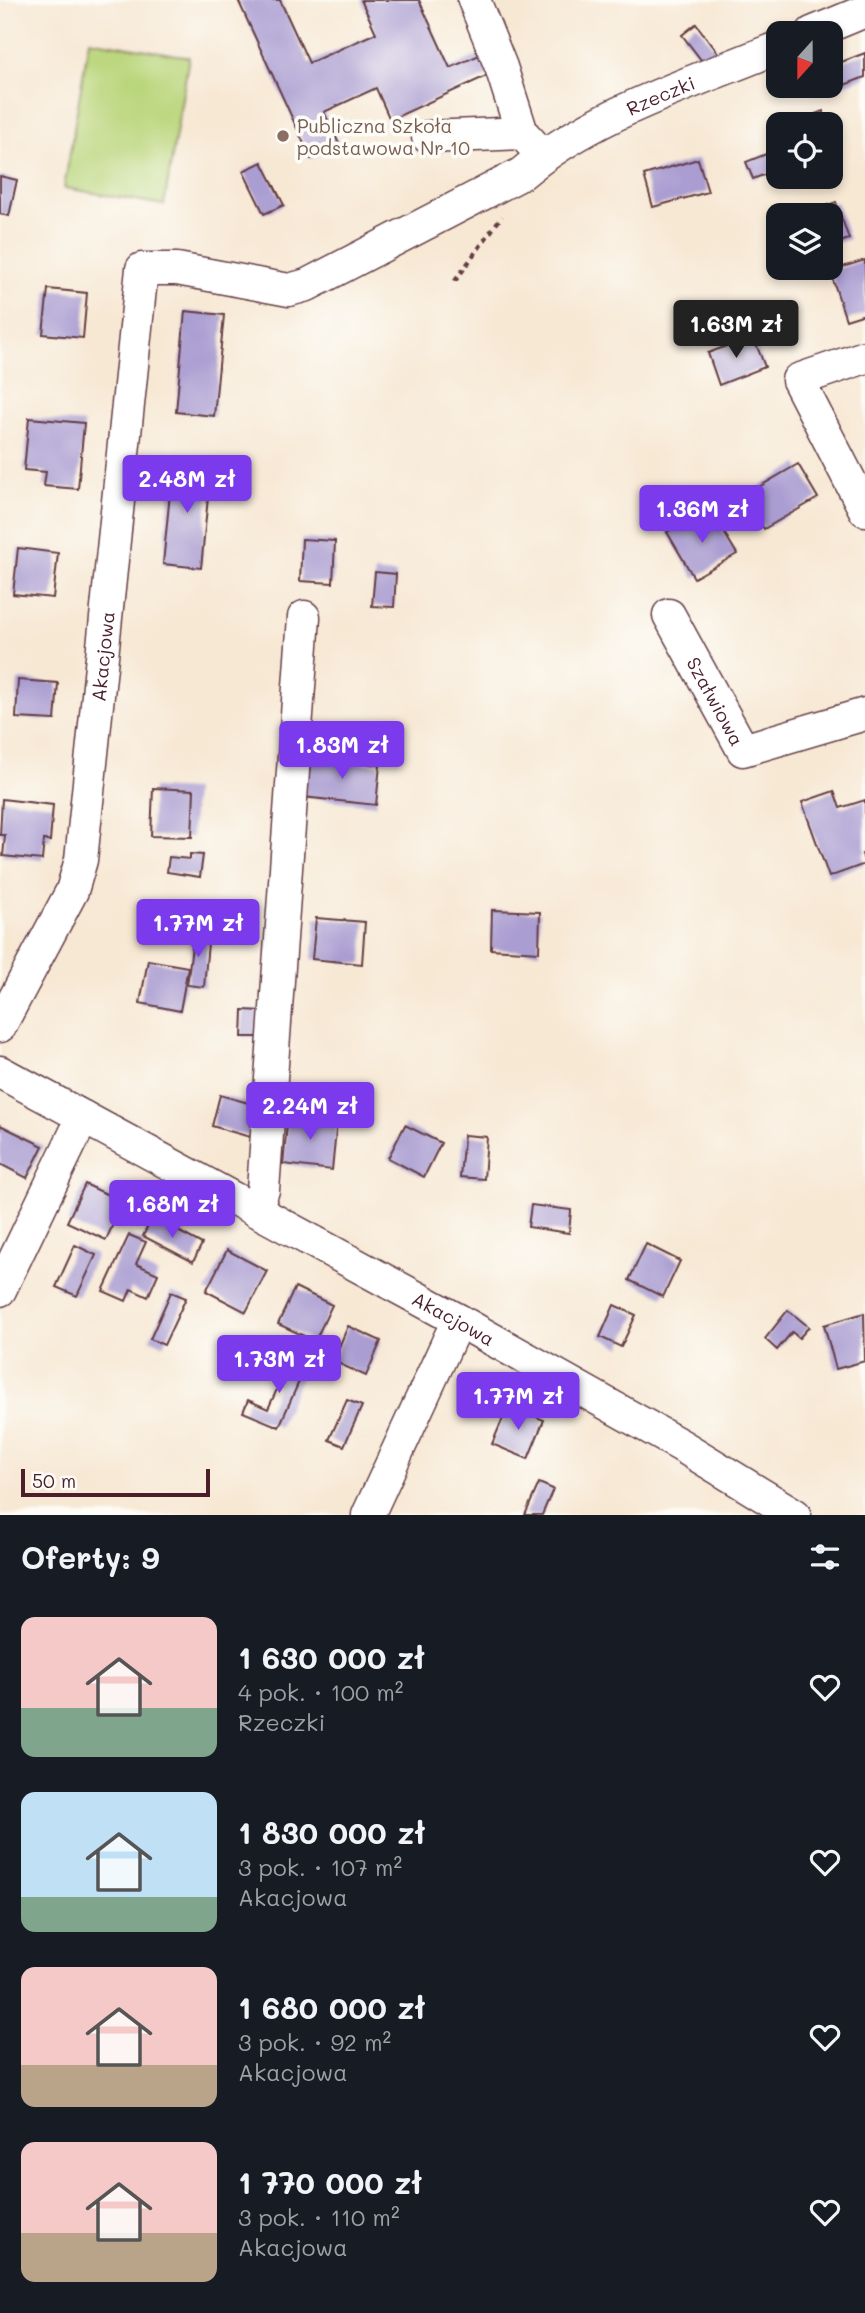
<!DOCTYPE html>
<html lang="pl">
<meta charset="utf-8">
<style>
:root{--surface:#171b24;--page:#242831;--text:#f1f3f6;--muted:#9ea1a6;--accent:#7c3aed}
body{margin:0;font-family:Mali,sans-serif;background:var(--page);color:var(--text);height:100vh;display:flex;flex-direction:column;font-size:26px;white-space:nowrap}
*{box-sizing:border-box;margin:0}
p{font-size:23px;color:var(--muted)}
.icon{flex:none;width:38px;height:38px;fill:none;stroke:currentColor;stroke-width:2;stroke-linecap:round;stroke-linejoin:round}
.map{position:relative;height:1515px;overflow:hidden}
.details{display:flex;flex-direction:column;background:var(--surface);flex:1}
.details>*{flex:none}
.needle{width:46px;rotate:201deg}
.tools{position:absolute;left:766px;top:21px;display:grid;gap:14px}
.tools a{display:grid;place-items:center;width:77px;height:77px;border-radius:14px;background:var(--surface);box-shadow:0 4px 10px #0003;font-size:35px}
.scale{position:absolute;left:21px;bottom:18px;width:189px;box-sizing:border-box;padding-left:7px;border:4px solid #4a1f2b;border-top:0;font-size:19px;line-height:24px;white-space:nowrap;color:#4a1f2b;-webkit-text-stroke:5px #fdfcf7;paint-order:stroke}
.price{position:absolute;translate:-50% -60px;padding:0 16px;border-radius:7px;background:var(--accent);color:#fff;font-size:23px;line-height:46px;filter:drop-shadow(0 2px 4px #0008)}
.price::after{content:'';position:absolute;left:50%;top:42px;width:21px;height:16px;margin-left:-10px;background:inherit;clip-path:polygon(0 0,100% 0,50% 100%)}
.price.on{background:#222;color:#fff}
ul{padding:0;list-style:none}
li{display:flex;align-items:center;gap:21px;height:175px;padding:0 21px}
li span{display:grid;place-items:center;flex:none;width:196px;height:140px;border-radius:14px;color:#555}
li>.icon{margin-inline-start:auto}
span .icon{width:84px;height:84px;fill:#fffc;stroke-width:1}
li b{font-size:30px}
h2{display:flex;justify-content:space-between;align-items:center;height:84px;padding:0 21px;font-size:30px}
.map>svg:first-child{display:block}
.green{fill:#bad67c;stroke:#827a54;stroke-width:2}
.building{fill:#aa9dd1}
.lines{fill:none;stroke-linecap:round;stroke-linejoin:round}
.minor-casing{stroke:#643d44;stroke-width:35}
.path{stroke:#643d44;stroke-width:4.5;stroke-dasharray:5 5;stroke-linecap:butt}
.minor{stroke:#fff;stroke-width:32}
.education-dot{fill:#8d6e63;stroke:#fdfcf7;stroke-width:2.5}
.labels{text-anchor:middle;dominant-baseline:central;stroke-width:7;stroke-linejoin:round;paint-order:stroke}
.street-label{font-size:19px;fill:#4a1f2b;stroke:#fdfcf7}
.education-label{font-size:19px;fill:#785e54;stroke:#fdfcf7;text-anchor:start}
</style>
<div class="map">
<svg width="865" height="1515" viewBox="0 0 865 1515">
<rect width="100%" height="100%" fill="#fdfcf7"/>
<filter id="ink" filterUnits="userSpaceOnUse"><feTurbulence type="fractalNoise" baseFrequency=".0143" numOctaves="2"/><feDisplacementMap in="SourceGraphic" scale="14" xChannelSelector="R" yChannelSelector="G"/><feConvolveMatrix kernelMatrix="1 2 1 2 8 2 1 2 1" color-interpolation-filters="sRGB"/></filter>
<filter id="wash" filterUnits="userSpaceOnUse"><feTurbulence type="fractalNoise" baseFrequency=".00686" numOctaves="4" result="noise"/><feDisplacementMap in="SourceGraphic" scale="28" xChannelSelector="R" yChannelSelector="G"/><feGaussianBlur stdDeviation="1.57" result="paint"/><feColorMatrix in="noise" values="0 0 0 0 0 0 0 0 0 0 0 0 0 0 0 0 0 1.4 0 .05"/><feComposite in="paint" operator="in"/></filter>
<g filter="url(#wash)">
<rect width="100%" height="100%" fill="#f7e8d4"/>
<!-- green -->
<path class="green" d="M89 40 189 57 164 205 64 188Z"/>
<g id="blocks">
<!-- building -->
<g class="building">
<path d="M238 0H280L309 63 376 33 361 0H419L450 68 486 52 495 72 390 120 376 88 324 112 340 146 311 159Z"/>
<path d="M696 24 719 54 705 65 682 35Z"/>
<path d="M865 53V77L834 89 831 66Z"/>
<path d="M823 111 828 124H789Z"/>
<path d="M779 149V169L753 179 746 162Z"/>
<path d="M698 159 708 192 653 207 644 175Z"/>
<path d="M262 162 284 205 264 214 243 171Z"/>
<path d="M0 176 17 180 9 216 0 214Z"/>
<path d="M836 202 849 239 831 245V215H801Z"/>
<path d="M865 260V314L846 320 830 271Z"/>
<path d="M48 289 87 293 83 338 43 334Z"/>
<path d="M185 311 224 315 214 416 176 412Z"/>
<path d="M753 336 765 367 719 385 708 353Z"/>
<path d="M29 418 84 423 78 489 44 486 46 472 24 470Z"/>
<path d="M173 463 211 467 201 568 163 564Z"/>
<path d="M798 464 818 498 764 529 745 495Z"/>
<path d="M695 516 701 527 716 519 737 554 694 578 667 532Z"/>
<path d="M302 539 335 541 333 583 300 581Z"/>
<path d="M18 548 58 553 53 598 13 594Z"/>
<path d="M375 572 396 574 394 607 372 606Z"/>
<path d="M18 680 58 683 55 720 16 718Z"/>
<path d="M307 757 380 765 376 805 303 797Z"/>
<path d="M153 788 194 790 192 837 151 836Z"/>
<path d="M834 791 840 808 865 800V853L862 854 865 864 829 877 802 802Z"/>
<path d="M2 799 53 805 50 841 44 840 42 860 3 856 5 835H0Z"/>
<path d="M190 854 203 855 200 877 167 872 169 857 190 859Z"/>
<path d="M492 910 540 912 539 952 491 949Z"/>
<path d="M316 918 365 922 362 964 312 959Z"/>
<path d="M194 931 209 932 204 987 187 985Z"/>
<path d="M148 960 188 967 180 1011 140 1003Z"/>
<path d="M243 1010 262 1011 260 1037H242Z"/>
<path d="M220 1095 259 1106 250 1137 212 1126Z"/>
<path d="M288 1115 337 1121 332 1170 283 1164Z"/>
<path d="M0 1125 43 1146 27 1178 0 1164Z"/>
<path d="M405 1125 441 1143 424 1177 388 1158Z"/>
<path d="M464 1135 487 1137 484 1179 460 1177Z"/>
<path d="M85 1184 123 1202 106 1240 67 1222Z"/>
<path d="M531 1205 571 1210 569 1233 528 1227Z"/>
<path d="M152 1217 202 1244 193 1262 143 1236Z"/>
<path d="M129 1235 146 1242 136 1264 158 1274 148 1297 131 1289 126 1301 103 1291Z"/>
<path d="M646 1244 680 1261 663 1297 629 1280Z"/>
<path d="M75 1245 96 1255 77 1296 56 1287Z"/>
<path d="M227 1250 267 1271 246 1312 206 1291Z"/>
<path d="M295 1287 332 1305 315 1341 278 1324Z"/>
<path d="M171 1292 186 1298 164 1345 150 1339Z"/>
<path d="M614 1305 636 1315 621 1347 600 1337Z"/>
<path d="M788 1310 809 1327 799 1338 792 1332 777 1350 765 1339Z"/>
<path d="M864 1313 865 1361 836 1369 824 1325Z"/>
<path d="M348 1326 381 1341 366 1376 333 1361Z"/>
<path d="M284 1359 305 1368 279 1427 243 1412 248 1400 268 1409 279 1385 274 1383Z"/>
<path d="M347 1400 362 1406 344 1446 329 1440Z"/>
<path d="M508 1406 544 1420 528 1459 492 1444Z"/>
<path d="M539 1483 553 1489 542 1515H525Z"/>
</g>
</g>
</g>
<g filter="url(#ink)">
<use href="#blocks" fill-opacity="0" stroke="#643d44" stroke-width="2"/>
<g class="lines">
<defs>
<g id="minor">
<path d="M474 0 501 67 522 133"/>
<path d="M812 33 865 11"/>
<path d="M428 137 522 133 535 147"/>
<path d="M865 357 798 380 865 510"/>
<path id="s1" d="M669 615 743 750 865 714"/>
<path id="s2" d="M0 1026 72 891 81 860 142 269H177L289 290 307 285 521 174C593 113 693 83 779 47"/>
<path id="s3" d="M0 1072 458 1320 682 1446 795 1515"/>
<path d="M256 1211 263 1190 304 617"/>
<path d="M0 1290 83 1117"/>
<path d="M368 1515 458 1320"/>
</g>
</defs>
<!-- minor casing -->
<use href="#minor" class="minor-casing"/>
<!-- path -->
<path class="path" d="M455 281 502 216"/>
<!-- minor -->
<use href="#minor" class="minor"/>
</g>
</g>
<!-- markers -->
<circle class="education-dot" cx="283" cy="136" r="7"/>
<g class="labels">
<!-- street labels -->
<g class="street-label">
<text stroke="none"><textPath href="#s2" startOffset="1349">Rzeczki</textPath></text>
<text stroke="none"><textPath href="#s2" startOffset="390">Akacjowa</textPath></text>
<text stroke="none"><textPath href="#s1" startOffset="98">Szałwiowa</textPath></text>
<text stroke="none"><textPath href="#s3" startOffset="516">Akacjowa</textPath></text>
</g>
<!-- education labels -->
<g class="education-label">
<text x="297" y="125">Publiczna Szkoła<tspan x="297" dy="22">podstawowa Nr 10</tspan></text>
</g>
</g>
</svg>
<div class="tools">
<a><svg class="needle" viewBox="-14 -14 28 28"><path d="M0-13l5 13h-10z" fill="#e53935"/><path d="M0 13l5-13h-10z" fill="#9ea1a6"/></svg></a>
<a><svg class="icon" aria-label="locate" viewBox="0 0 24 24"><circle cx="12" cy="12" r="6"/><path d="M12 2v4M12 18v4M2 12h4M18 12h4"/></svg></a>
<a><svg class="icon" aria-label="layers" viewBox="0 0 24 24"><path d="M12 4l9 5-9 5-9-5zM3 14l9 5 9-5"/></svg></a>
</div>
<div class="scale">50 m</div>
<b class="price on" style="left:736px;top:360px">1.63M zł</b>
<b class="price" style="left:187px;top:515px">2.48M zł</b>
<b class="price" style="left:702px;top:545px">1.36M zł</b>
<b class="price" style="left:342px;top:781px">1.83M zł</b>
<b class="price" style="left:198px;top:959px">1.77M zł</b>
<b class="price" style="left:310px;top:1142px">2.24M zł</b>
<b class="price" style="left:172px;top:1240px">1.68M zł</b>
<b class="price" style="left:279px;top:1395px">1.73M zł</b>
<b class="price" style="left:518px;top:1432px">1.77M zł</b>
</div>
<section class="details">
<h2>Oferty: 9<svg class="icon" aria-label="filters" viewBox="0 0 24 24"><path d="M4 7h16M4 17h16"/><circle cx="9" cy="7" r="2"/><circle cx="15" cy="17" r="2"/></svg></h2>
<ul>
<li><span style="background:linear-gradient(#f6c9c9 65%,#7fa58c 0)"><svg class="icon" aria-label="home" viewBox="0 0 24 24"><path d="M3 11l9-7 9 7M6 9v11h12V9"/></svg></span><div><b>1 630 000 zł</b><p>4 pok. · 100 m²</p><p>Rzeczki</p></div><svg class="icon" aria-label="heart" viewBox="0 0 24 24"><path d="M12 20l-8-8c-3-5 5-10 8-4 3-6 11-1 8 4z"/></svg></li>
<li><span style="background:linear-gradient(#bfe0f5 75%,#7fa58c 0)"><svg class="icon" aria-label="home" viewBox="0 0 24 24"><path d="M3 11l9-7 9 7M6 9v11h12V9"/></svg></span><div><b>1 830 000 zł</b><p>3 pok. · 107 m²</p><p>Akacjowa</p></div><svg class="icon" aria-label="heart" viewBox="0 0 24 24"><path d="M12 20l-8-8c-3-5 5-10 8-4 3-6 11-1 8 4z"/></svg></li>
<li><span style="background:linear-gradient(#f6c9c9 70%,#b9a48a 0)"><svg class="icon" aria-label="home" viewBox="0 0 24 24"><path d="M3 11l9-7 9 7M6 9v11h12V9"/></svg></span><div><b>1 680 000 zł</b><p>3 pok. · 92 m²</p><p>Akacjowa</p></div><svg class="icon" aria-label="heart" viewBox="0 0 24 24"><path d="M12 20l-8-8c-3-5 5-10 8-4 3-6 11-1 8 4z"/></svg></li>
<li><span style="background:linear-gradient(#f6c9c9 65%,#b9a48a 0)"><svg class="icon" aria-label="home" viewBox="0 0 24 24"><path d="M3 11l9-7 9 7M6 9v11h12V9"/></svg></span><div><b>1 770 000 zł</b><p>3 pok. · 110 m²</p><p>Akacjowa</p></div><svg class="icon" aria-label="heart" viewBox="0 0 24 24"><path d="M12 20l-8-8c-3-5 5-10 8-4 3-6 11-1 8 4z"/></svg></li>
</ul>
</section>
